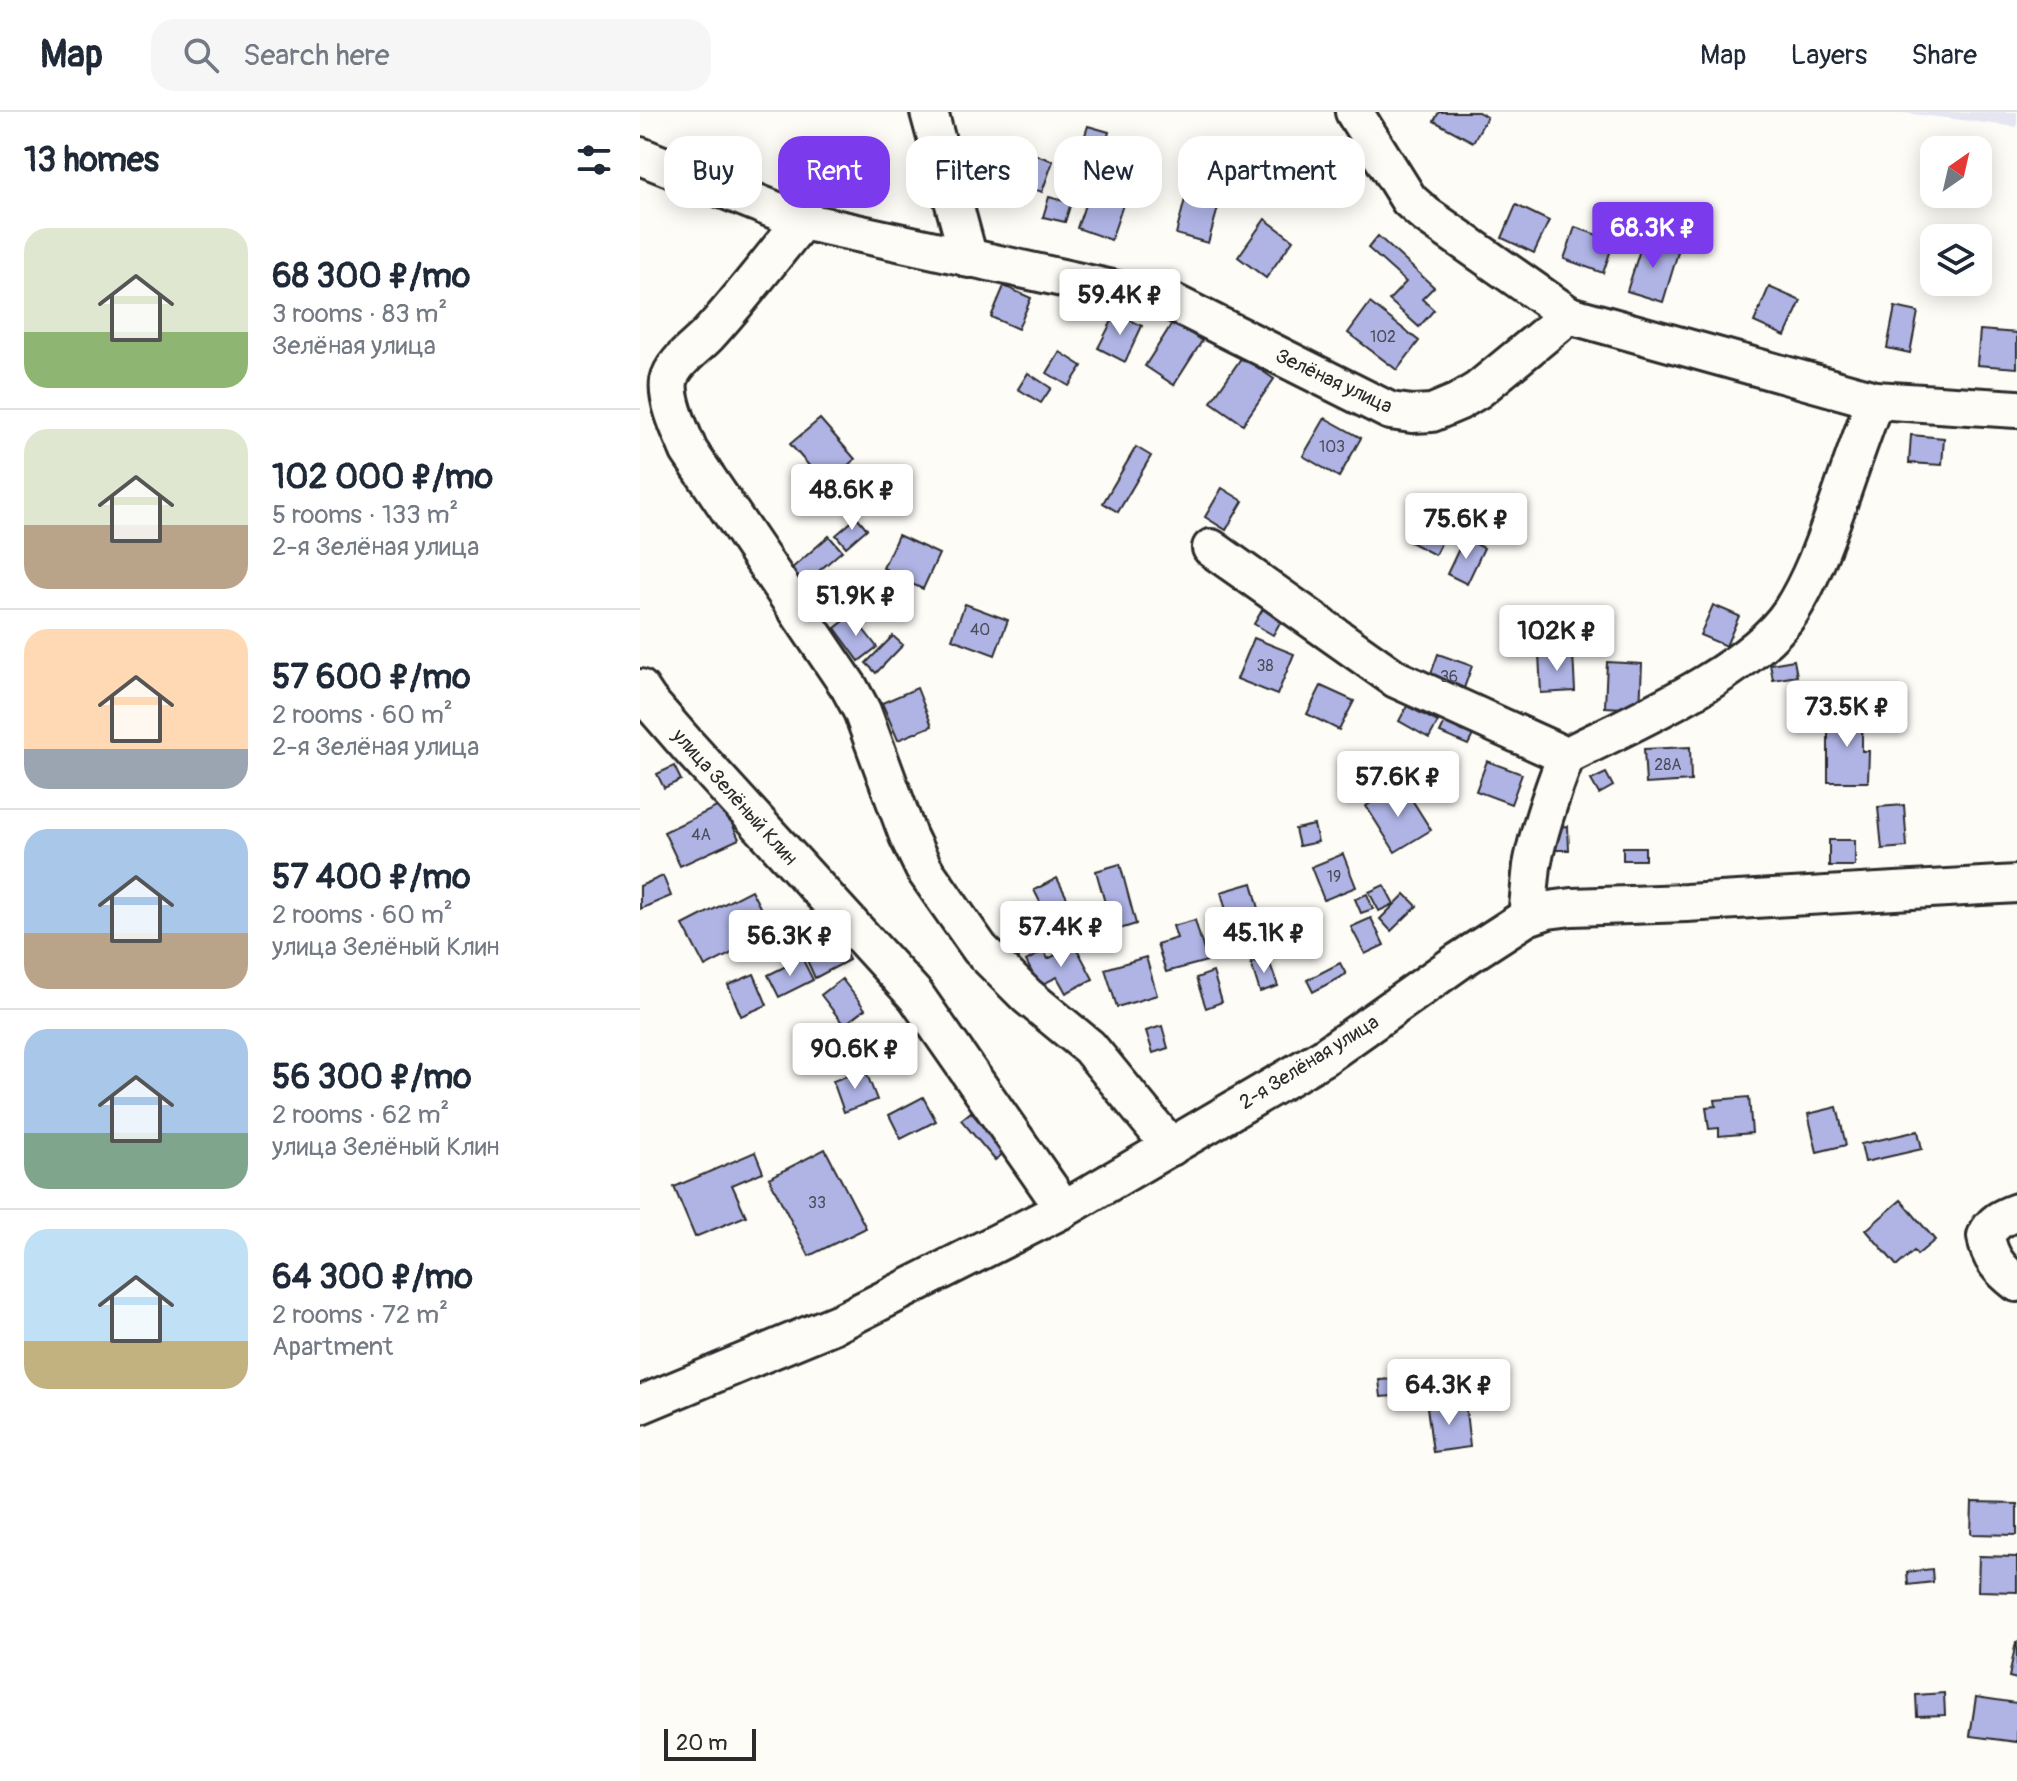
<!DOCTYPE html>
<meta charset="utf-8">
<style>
:root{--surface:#fff;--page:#f6f6f7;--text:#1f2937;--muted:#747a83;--line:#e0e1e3;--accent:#7c3aed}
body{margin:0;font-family:Pangolin,sans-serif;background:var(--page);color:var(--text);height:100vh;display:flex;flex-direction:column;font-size:30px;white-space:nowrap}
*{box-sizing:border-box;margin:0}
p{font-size:26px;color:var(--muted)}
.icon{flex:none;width:44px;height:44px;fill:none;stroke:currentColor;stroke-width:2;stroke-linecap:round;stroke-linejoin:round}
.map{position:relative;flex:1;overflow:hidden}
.sheet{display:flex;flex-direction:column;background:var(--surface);width:640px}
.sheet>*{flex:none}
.hud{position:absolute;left:24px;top:24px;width:760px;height:72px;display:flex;gap:16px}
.needle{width:52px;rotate:34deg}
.controls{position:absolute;left:1280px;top:24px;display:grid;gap:16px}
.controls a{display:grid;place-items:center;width:72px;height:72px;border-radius:16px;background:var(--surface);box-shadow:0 4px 20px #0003;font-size:40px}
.scale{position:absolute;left:24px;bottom:20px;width:92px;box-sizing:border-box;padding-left:8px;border:4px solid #2b2b2b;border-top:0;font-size:22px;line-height:28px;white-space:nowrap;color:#2b2b2b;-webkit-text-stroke:6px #fdfcf7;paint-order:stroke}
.price{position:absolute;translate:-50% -68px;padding:0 18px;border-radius:8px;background:#fff;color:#222;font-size:26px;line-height:52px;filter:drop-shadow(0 2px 4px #0008)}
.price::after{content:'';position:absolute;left:50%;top:48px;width:24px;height:18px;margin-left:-12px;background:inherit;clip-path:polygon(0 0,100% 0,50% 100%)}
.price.selected{background:var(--accent);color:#fff}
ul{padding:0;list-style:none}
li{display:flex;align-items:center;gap:24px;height:200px;padding:0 24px}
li+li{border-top:2px solid var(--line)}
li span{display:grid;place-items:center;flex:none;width:224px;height:160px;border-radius:24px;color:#555}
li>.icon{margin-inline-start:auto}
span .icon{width:96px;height:96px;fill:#fffc;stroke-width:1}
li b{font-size:34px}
h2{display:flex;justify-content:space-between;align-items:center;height:96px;padding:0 24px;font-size:34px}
.pill{padding:0 28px;border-radius:24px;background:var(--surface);box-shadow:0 4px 20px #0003;font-size:28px;line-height:72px}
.pill.selected{background:var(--accent);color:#fff}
header{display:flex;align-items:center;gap:48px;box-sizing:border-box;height:112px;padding:0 40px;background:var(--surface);border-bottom:2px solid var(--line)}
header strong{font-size:38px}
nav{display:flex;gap:44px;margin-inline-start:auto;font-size:28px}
.search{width:560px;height:72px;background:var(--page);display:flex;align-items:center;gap:20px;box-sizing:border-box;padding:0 28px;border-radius:24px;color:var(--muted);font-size:30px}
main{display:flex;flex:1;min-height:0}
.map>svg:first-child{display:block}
.built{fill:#e6e6f2}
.building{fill:#afb4e5;stroke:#2b2b2b;stroke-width:2}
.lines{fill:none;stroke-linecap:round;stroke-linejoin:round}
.minor-casing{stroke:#2b2b2b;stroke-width:42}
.minor{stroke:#fdfcf7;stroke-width:36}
.labels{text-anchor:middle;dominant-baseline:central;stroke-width:8;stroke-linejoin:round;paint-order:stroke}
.number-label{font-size:16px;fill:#4c4d5a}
.street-label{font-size:20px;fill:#2b2b2b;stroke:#fdfcf7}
</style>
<header>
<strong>Map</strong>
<div class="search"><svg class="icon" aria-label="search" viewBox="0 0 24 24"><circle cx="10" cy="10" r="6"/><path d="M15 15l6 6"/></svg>Search here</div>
<nav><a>Map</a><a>Layers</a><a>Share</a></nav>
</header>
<main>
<section class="sheet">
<h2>13 homes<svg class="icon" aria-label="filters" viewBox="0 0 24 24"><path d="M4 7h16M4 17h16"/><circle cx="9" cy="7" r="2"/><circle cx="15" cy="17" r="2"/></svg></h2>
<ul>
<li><span style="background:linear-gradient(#dfe7d0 65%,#8fb573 0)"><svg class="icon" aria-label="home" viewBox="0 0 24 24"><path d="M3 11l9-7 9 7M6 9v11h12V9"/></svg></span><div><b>68 300 ₽/mo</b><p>3 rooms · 83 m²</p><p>Зелёная улица</p></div></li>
<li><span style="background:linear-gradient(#dfe7d0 60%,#b9a48a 0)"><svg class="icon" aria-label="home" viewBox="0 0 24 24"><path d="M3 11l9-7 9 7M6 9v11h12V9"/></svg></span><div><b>102 000 ₽/mo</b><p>5 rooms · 133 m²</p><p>2-я Зелёная улица</p></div></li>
<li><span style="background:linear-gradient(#ffd9b3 75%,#9aa5b1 0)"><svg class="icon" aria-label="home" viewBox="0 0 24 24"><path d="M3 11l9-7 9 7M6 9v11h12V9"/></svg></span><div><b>57 600 ₽/mo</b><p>2 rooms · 60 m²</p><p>2-я Зелёная улица</p></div></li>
<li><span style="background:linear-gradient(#a9c7e8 65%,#b9a48a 0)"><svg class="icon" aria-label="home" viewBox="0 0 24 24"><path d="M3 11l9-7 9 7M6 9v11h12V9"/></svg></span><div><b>57 400 ₽/mo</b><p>2 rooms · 60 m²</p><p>улица Зелёный Клин</p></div></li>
<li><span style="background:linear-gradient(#a9c7e8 65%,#7fa58c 0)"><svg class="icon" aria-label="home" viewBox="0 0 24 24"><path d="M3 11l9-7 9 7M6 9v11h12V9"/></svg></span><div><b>56 300 ₽/mo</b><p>2 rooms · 62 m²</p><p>улица Зелёный Клин</p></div></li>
<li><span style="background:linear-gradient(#bfe0f5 70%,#c2b280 0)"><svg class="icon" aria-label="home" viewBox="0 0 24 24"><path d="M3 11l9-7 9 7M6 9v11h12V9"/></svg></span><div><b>64 300 ₽/mo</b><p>2 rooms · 72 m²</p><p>Apartment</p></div></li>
</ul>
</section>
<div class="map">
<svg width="1377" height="1669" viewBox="0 0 1377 1669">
<rect width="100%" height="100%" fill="#fdfcf7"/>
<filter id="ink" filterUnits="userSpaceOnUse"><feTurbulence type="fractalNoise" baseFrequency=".0125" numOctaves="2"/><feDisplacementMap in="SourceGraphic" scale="16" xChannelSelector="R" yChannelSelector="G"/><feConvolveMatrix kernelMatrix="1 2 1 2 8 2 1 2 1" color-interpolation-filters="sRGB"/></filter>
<g filter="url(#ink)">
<!-- built -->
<path class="built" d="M1257 0H1377V15Z"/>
<!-- building -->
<g class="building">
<path d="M799 0H838L847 5 833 30 794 9Z"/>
<path d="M448 14 469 20 466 32 444 26Z"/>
<path d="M340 31 378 43 368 72 331 60Z"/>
<path d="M391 41 413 49 402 80 380 72Z"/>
<path d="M453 70 487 81 471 128 437 116Z"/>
<path d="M409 85 431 91 425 110 403 105Z"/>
<path d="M545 87 578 96 568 131 536 122Z"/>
<path d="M876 93 909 109 894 141 862 126Z"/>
<path d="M625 107 653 128 626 166 598 145Z"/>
<path d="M935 115 974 129 963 161 924 147Z"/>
<path d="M738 124 794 175 782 187 794 198 779 215 749 188 766 170 728 136Z"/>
<path d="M1004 125 1039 137 1023 190 987 179Z"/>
<path d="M364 174 391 186 378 217 351 205Z"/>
<path d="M1129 175 1161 189 1145 224 1114 210Z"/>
<path d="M730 191 779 229 757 258 708 221Z"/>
<path d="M1255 195 1278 200 1270 241 1247 236Z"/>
<path d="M476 201 502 214 485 250 458 236Z"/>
<path d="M533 210 562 229 534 273 505 254Z"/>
<path d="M1340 218 1377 221V256L1337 253Z"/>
<path d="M420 240 442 254 429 274 407 261Z"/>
<path d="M602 245 634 267 603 312 571 290Z"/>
<path d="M388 261 411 276 401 291 378 277Z"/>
<path d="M685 306 721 326 699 365 663 344Z"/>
<path d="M180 307 215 347 186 373 150 332Z"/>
<path d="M1271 323 1304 326 1302 353 1269 351Z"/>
<path d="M496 335 511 344 478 400 463 391Z"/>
<path d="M582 376 603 389 586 418 565 405Z"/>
<path d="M785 390 814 405 795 443 766 428Z"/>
<path d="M217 405 227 417 206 435 196 423Z"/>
<path d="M258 423 299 442 283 477 272 472 267 483 246 473 252 460 243 456Z"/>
<path d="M189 424 202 439 164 472 151 457Z"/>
<path d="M824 426 844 436 827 472 807 462Z"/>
<path d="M325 492 368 508 355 543 312 527Z"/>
<path d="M1073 493 1099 504 1086 534 1060 523Z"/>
<path d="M624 495 642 507 633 523 614 512Z"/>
<path d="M212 503 237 535 219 549 195 516Z"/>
<path d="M253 524 263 533 236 561 226 551Z"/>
<path d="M614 526 654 542 637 583 597 567Z"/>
<path d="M933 541 935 579 901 581 899 542Z"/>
<path d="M798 542 832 554 820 587 786 576Z"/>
<path d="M1154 548 1157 564 1133 568 1130 552Z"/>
<path d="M967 550 1002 552 1000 597 965 595Z"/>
<path d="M681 574 714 589 699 618 667 602Z"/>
<path d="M277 576 292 614 258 628 242 591Z"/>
<path d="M767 594 798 610 789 626 759 609Z"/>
<path d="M1188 602H1222V639H1229L1228 670H1188Z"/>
<path d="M806 608 834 621 828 633 800 621Z"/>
<path d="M1050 635 1051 669 1006 672 1004 637Z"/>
<path d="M847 649 882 662 871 692 836 679Z"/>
<path d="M34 654 41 668 24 676 17 662Z"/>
<path d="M966 661 973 674 959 682 951 668Z"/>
<path d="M756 675 762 684 767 680 791 718 755 740 726 694Z"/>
<path d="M83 692 99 727 40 754 24 720Z"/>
<path d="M1264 693 1267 735 1242 737 1238 695Z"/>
<path d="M674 713 678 730 659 734 655 717Z"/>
<path d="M928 714 929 738H914L913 715Z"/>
<rect x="1189" y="728" width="26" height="26"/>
<rect x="983" y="735" width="22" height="13"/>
<path d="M703 742 716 775 684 788 671 755Z"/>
<path d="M480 752 496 812 480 817 479 810 471 812 456 759Z"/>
<path d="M23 764 31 784 0 797V774Z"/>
<path d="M417 766 432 796 446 789 457 811 411 834 399 810 408 806 394 778Z"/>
<path d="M612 771 621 804 590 813 581 780Z"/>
<path d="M744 773 754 792 739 799 729 780Z"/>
<path d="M111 778 133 820 65 855 43 813Z"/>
<path d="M727 782 733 797 721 801 715 787Z"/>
<path d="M765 782 777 794 751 819 740 807Z"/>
<path d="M667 799 680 831 647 844 635 812Z"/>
<path d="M731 806 744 833 725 842 711 815Z"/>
<path d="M555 808 567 849 526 860 517 832 537 826 533 814Z"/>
<path d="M199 827 209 848 175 866 165 844Z"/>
<path d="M436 835 453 867 426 881 417 865 399 874 386 849 404 839 408 847 425 838 426 841Z"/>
<path d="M506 845 517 883 477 895 465 857Z"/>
<path d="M162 846 173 868 139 885 128 863Z"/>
<path d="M628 846 638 874 620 880 611 851Z"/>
<path d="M700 851 706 862 673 880 667 868Z"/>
<path d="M573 860 582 890 566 896 556 866Z"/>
<path d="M114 862 127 893 101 904 88 873Z"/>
<path d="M202 867 225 897 204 913 181 883Z"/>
<path d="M522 914 528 936 513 941 506 919Z"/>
<path d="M225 957 237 988 204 1000 193 969Z"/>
<path d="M283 985 296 1009 261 1027 249 1003Z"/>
<path d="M1109 985 1112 1021 1079 1024V1016L1069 1017 1066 995 1076 994 1075 988Z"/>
<path d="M1197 995 1206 1033 1177 1040 1168 1002Z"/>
<path d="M331 1000 365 1040 355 1048 321 1008Z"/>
<path d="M1278 1019 1282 1037 1225 1050 1221 1032Z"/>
<path d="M185 1037 226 1116 169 1144 129 1066Z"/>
<path d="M115 1040 123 1060 92 1073 106 1104 55 1125 34 1075Z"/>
<path d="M1261 1088 1295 1128 1277 1143 1274 1139 1257 1154 1226 1118Z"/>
<path d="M765 1266 766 1283 741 1285 739 1268Z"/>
<path d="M825 1290 830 1335 793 1340 787 1295Z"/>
<path d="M1332 1391 1377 1392V1423L1331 1422Z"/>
<path d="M1339 1444 1377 1445V1480L1338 1479Z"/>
<path d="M1292 1457 1293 1470 1268 1473 1267 1460Z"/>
<path d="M1376 1530H1377V1567L1369 1565Z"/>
<path d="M1304 1581 1305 1603 1277 1604 1276 1583Z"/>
<path d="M1336 1585 1377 1591V1630L1330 1624Z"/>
</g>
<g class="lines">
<defs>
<g id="minor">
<path d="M289 0 329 147"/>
<path d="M714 0 769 88 786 103 929 203"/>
<path d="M0 44 162 109 532 190 750 299 772 302 792 301 818 290 838 278 929 203 1235 288 1377 297"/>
<path d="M162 109C131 147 101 187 68 223 56 236 33 250 29 269 26 289 41 320 49 339L209 575 222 599 268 724 284 757 307 790 340 837 387 884 449 935 531 1035"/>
<path d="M571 436 756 567 926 644C991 611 1111 560 1151 499 1172 466 1185 428 1198 392 1210 357 1222 323 1235 288"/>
<path d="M0 576 8 588 48 634 276 884 424 1097"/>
<path d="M887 805C889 788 890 771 892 754 899 716 912 680 926 644"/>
<path d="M1377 1100C1363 1105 1352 1110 1346 1124 1349 1146 1360 1158 1377 1171"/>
<path d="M0 1293 200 1210 424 1097 685 944 819 849 887 805 908 798 932 795 1046 791 1377 772"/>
</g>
</defs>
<!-- minor casing -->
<use href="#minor" class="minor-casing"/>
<!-- minor -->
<use href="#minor" class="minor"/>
</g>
</g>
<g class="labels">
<!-- number labels -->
<g class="number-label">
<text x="743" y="225">102</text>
<text x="692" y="335">103</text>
<text x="340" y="518">40</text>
<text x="625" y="554">38</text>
<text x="809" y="565">36</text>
<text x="1028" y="653">28А</text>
<text x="61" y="723">4А</text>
<text x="694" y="765">19</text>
<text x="177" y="1091">33</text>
</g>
<!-- street labels -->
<g class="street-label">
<text transform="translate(694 269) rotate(25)">Зелёная улица</text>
<text transform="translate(95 685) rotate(48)">улица Зелёный Клин</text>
<text transform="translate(669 950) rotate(-32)">2-я Зелёная улица</text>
</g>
</g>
</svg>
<div class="controls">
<a><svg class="needle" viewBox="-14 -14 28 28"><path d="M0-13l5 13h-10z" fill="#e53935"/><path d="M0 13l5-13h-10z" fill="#747a83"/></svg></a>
<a><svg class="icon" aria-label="layers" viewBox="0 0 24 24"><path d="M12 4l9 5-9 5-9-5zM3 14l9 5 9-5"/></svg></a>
</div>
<div class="scale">20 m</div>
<b class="price selected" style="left:1013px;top:158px">68.3K ₽</b>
<b class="price" style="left:480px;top:225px">59.4K ₽</b>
<b class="price" style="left:212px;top:420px">48.6K ₽</b>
<b class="price" style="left:826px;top:449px">75.6K ₽</b>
<b class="price" style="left:216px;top:526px">51.9K ₽</b>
<b class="price" style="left:917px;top:561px">102K ₽</b>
<b class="price" style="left:1207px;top:637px">73.5K ₽</b>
<b class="price" style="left:758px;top:707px">57.6K ₽</b>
<b class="price" style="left:421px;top:857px">57.4K ₽</b>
<b class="price" style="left:624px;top:863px">45.1K ₽</b>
<b class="price" style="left:150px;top:866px">56.3K ₽</b>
<b class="price" style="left:215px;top:979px">90.6K ₽</b>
<b class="price" style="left:809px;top:1315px">64.3K ₽</b>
<div class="hud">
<a class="pill">Buy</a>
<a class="pill selected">Rent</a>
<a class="pill">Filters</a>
<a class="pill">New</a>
<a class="pill">Apartment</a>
</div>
</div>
</main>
